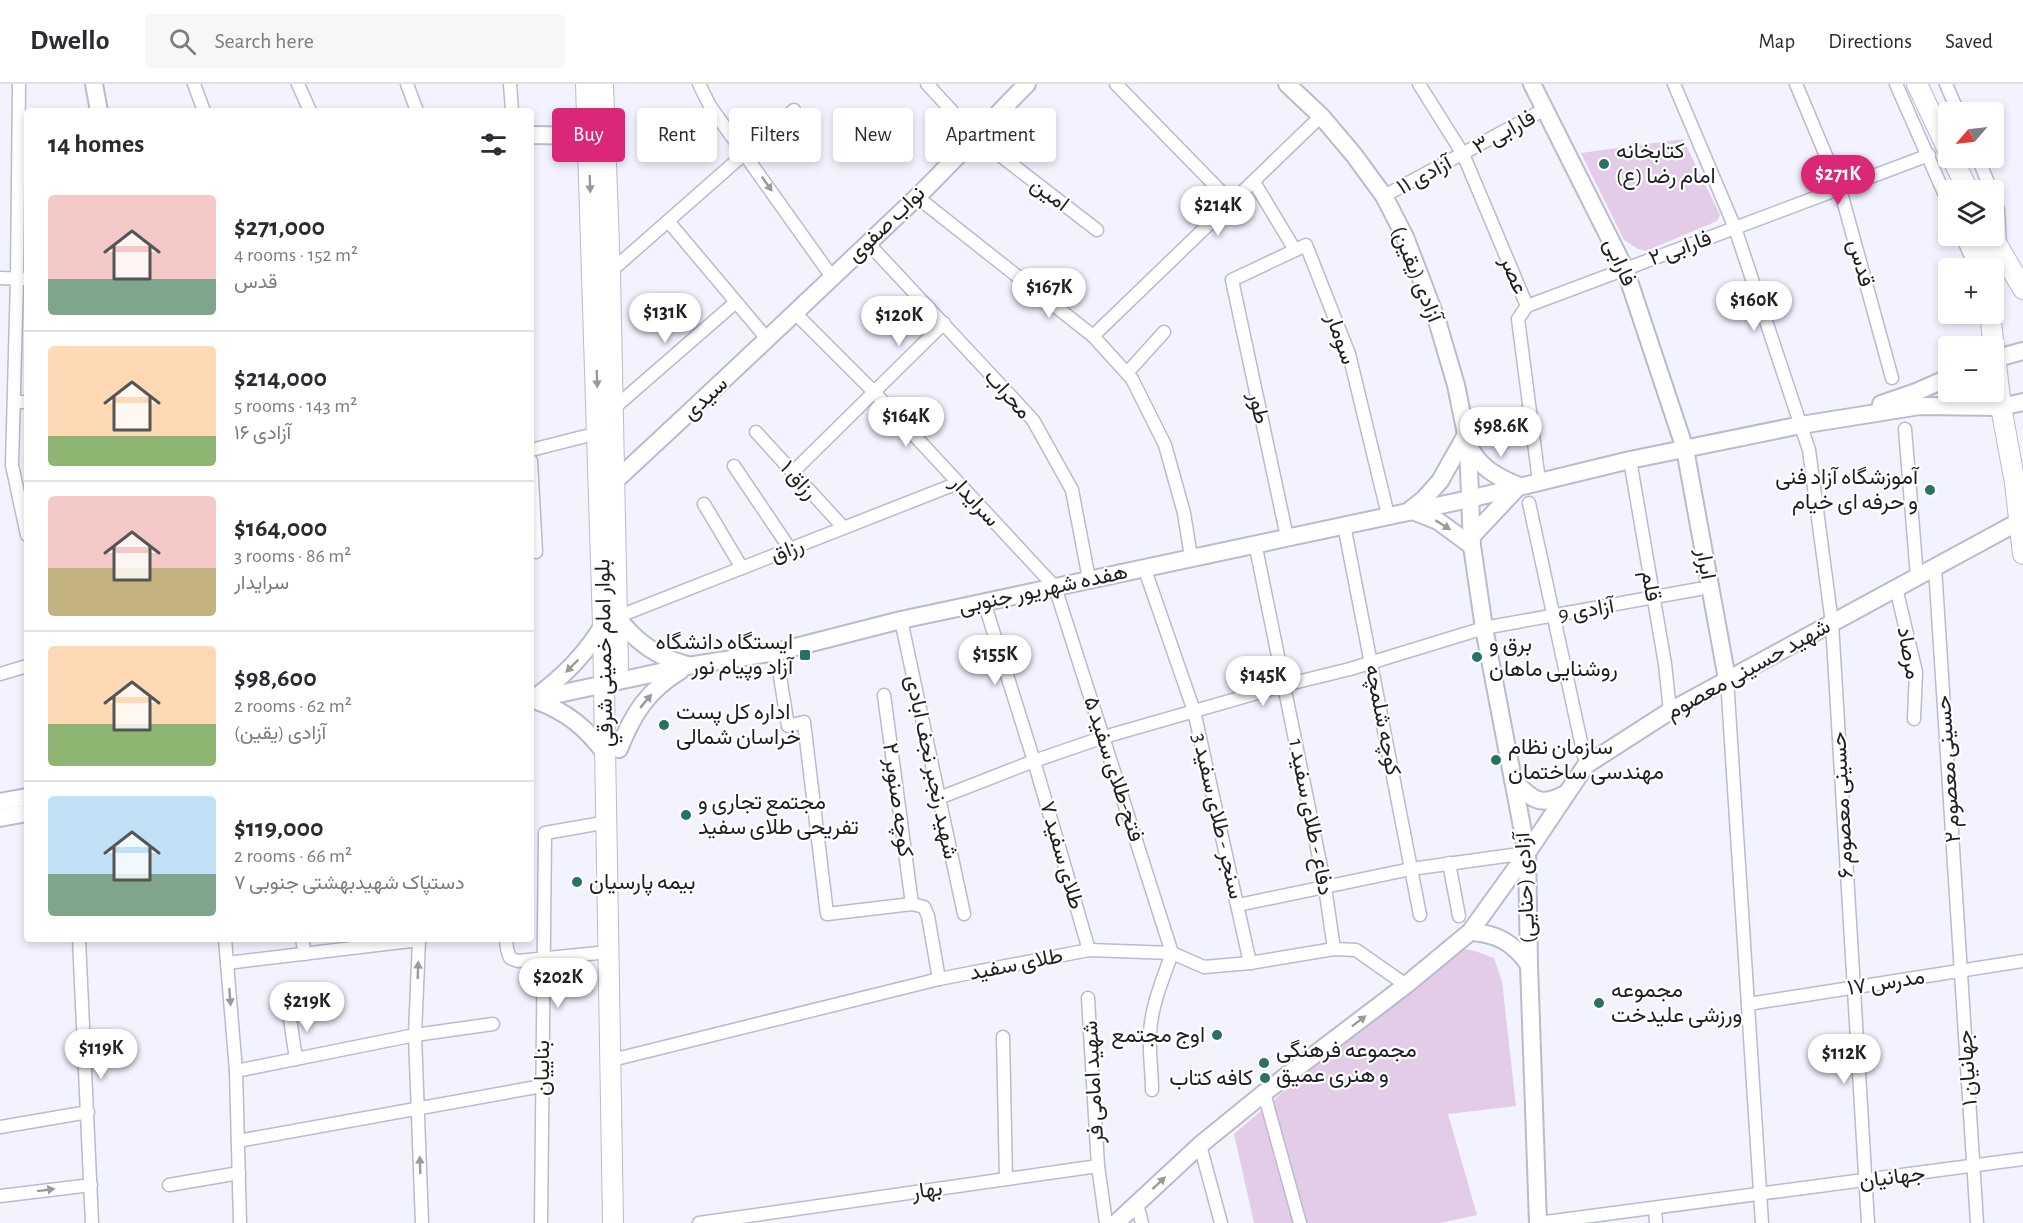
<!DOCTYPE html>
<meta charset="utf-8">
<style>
:root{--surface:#fff;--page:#f7f7f7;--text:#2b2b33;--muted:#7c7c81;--line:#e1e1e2;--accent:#db2777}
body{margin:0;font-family:"Alegreya Sans",Vazirmatn,sans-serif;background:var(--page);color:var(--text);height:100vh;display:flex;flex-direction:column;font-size:22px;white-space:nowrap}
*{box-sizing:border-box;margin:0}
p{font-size:20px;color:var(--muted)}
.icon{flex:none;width:33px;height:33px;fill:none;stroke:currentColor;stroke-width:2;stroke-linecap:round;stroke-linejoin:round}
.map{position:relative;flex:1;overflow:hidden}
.details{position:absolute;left:24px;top:24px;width:510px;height:834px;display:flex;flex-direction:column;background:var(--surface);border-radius:6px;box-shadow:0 3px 9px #0003}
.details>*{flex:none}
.top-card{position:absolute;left:552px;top:24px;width:570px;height:54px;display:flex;gap:12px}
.needle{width:39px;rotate:242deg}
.tools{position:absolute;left:1938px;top:18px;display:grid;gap:12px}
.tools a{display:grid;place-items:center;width:66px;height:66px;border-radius:6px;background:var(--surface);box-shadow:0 3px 9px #0003;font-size:30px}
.price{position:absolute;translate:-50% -51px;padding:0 14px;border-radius:21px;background:#fff;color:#222;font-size:20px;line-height:39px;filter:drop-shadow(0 2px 3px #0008)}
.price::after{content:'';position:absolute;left:50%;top:36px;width:18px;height:14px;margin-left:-9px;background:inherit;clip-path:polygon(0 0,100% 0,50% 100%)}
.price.on{background:var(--accent);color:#fff}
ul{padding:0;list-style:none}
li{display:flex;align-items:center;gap:18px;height:150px;padding:0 24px}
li+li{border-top:2px solid var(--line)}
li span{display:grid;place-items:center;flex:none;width:168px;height:120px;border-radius:6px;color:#555}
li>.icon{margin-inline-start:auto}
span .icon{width:72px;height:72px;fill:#fffc;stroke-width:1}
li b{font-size:26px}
h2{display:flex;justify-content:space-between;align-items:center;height:72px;padding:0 24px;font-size:26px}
.chip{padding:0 21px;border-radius:6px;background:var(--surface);box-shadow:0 3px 9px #0003;font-size:21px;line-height:54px}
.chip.on{background:var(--accent);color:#fff}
header{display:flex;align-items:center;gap:36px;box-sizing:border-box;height:84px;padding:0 30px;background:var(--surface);border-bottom:2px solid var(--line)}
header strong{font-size:28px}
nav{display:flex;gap:33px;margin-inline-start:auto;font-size:21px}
.search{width:420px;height:54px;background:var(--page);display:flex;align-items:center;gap:15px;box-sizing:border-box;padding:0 21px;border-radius:6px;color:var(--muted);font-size:22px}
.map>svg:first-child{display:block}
.green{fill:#e3cce7}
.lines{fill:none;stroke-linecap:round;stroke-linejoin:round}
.street-casing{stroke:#b9bbce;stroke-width:15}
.secondary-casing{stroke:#b9bbce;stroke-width:20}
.primary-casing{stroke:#b9bbce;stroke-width:22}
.street{stroke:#fff;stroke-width:12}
.secondary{stroke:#fff;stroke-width:16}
.primary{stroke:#fff;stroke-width:20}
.oneway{fill:#9a9a9d}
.poi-dot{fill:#297066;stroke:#fff;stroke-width:2}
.labels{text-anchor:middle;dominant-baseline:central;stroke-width:4.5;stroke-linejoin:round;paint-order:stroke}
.street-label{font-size:22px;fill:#1f1f26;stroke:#fff}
.poi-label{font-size:22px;fill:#1f1f26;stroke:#fff;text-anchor:start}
</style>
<header>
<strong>Dwello</strong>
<div class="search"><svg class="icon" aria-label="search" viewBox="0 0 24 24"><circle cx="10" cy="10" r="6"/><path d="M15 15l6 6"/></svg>Search here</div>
<nav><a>Map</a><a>Directions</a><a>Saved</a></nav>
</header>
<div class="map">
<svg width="2023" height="1139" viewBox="0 0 2023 1139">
<rect width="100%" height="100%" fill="#f2f3ff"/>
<!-- green -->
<g class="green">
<path d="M1683 55 1720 131 1717 137 1646 167 1638 165 1624 156 1581 69Z"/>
<path d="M1453 863 1475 867 1494 874 1502 897 1516 1022 1448 1030 1477 1131 1440 1139H1254L1234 1050Z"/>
</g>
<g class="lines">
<defs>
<g id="street">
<path d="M19 0 17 195 12 381 27 451"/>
<path d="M194 0 204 27"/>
<path d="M298 0 310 27"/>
<path d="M407 0 417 27"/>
<path d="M510 0 512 27"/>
<path d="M699 0 710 22 832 193"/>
<path d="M927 0 975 52 1097 146"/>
<path d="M1116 0 1232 119"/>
<path d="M1419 0 1463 70 1527 222"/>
<path d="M1674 0 1735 144 1809 366 1832 539 1868 1139"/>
<path d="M1796 0 1840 105 1892 294"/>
<path d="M1896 0 1948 118"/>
<path d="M1946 0 1958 28"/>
<path d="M1978 74 1991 106"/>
<path d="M1254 98 1295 166"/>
<path d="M1384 112 1545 25"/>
<path d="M917 113 1093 252 1132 295 1165 361 1184 429 1191 473"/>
<path d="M1994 113 1998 126 2000 161"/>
<path d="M668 137 768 256"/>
<path d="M1962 152 1976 184"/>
<path d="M867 158 1033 336 1072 406 1089 495"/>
<path d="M610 188 794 26"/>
<path d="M0 194 27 195"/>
<path d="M1527 222 1929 71"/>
<path d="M1527 222 1518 235 1539 397"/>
<path d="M795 229 875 309 1055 503 1172 869C1163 895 1151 922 1150 950 1149 969 1152 988 1152 1006"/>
<path d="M1093 252 1321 32"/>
<path d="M1127 289 1164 248"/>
<path d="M14 318H27"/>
<path d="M614 324 736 218"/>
<path d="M1905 345 1917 493"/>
<path d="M756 348 843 443"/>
<path d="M531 366 598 349"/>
<path d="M1630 376 1665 580 1670 627"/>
<path d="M531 377 536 468"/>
<path d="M734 382 790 465"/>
<path d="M793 388 944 239"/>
<path d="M1529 419 1586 681"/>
<path d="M704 420 742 484"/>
<path d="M1344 441 1420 831"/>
<path d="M1287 453 1232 196 1306 161 1349 270 1388 431"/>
<path d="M1255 459 1325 803 1334 865"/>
<path d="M1144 483 1194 627 1250 879"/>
<path d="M1935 483 1977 1139"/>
<path d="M1896 504 1916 588 1914 635"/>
<path d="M984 518 1034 677 1089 866"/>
<path d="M617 533 958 399"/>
<path d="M901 536 964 830"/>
<path d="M776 568 788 642 804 638 827 830 912 820 924 823 928 832 939 895"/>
<path d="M0 590 27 582"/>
<path d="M1727 595 1762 1139"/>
<path d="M884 611 912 820"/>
<path d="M939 714 1034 677 1104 653 1285 601 1350 585 1484 544 1699 505"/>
<path d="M1449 779 1459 832"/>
<path d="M1238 821 1411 785 1527 769"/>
<path d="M79 855 92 1139"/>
<path d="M225 855 236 987 240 1139"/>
<path d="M302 855 305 870"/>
<path d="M419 855 415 951 422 1139"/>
<path d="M506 855 507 865 510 874 518 877 608 868"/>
<path d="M227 879 419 856"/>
<path d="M1088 914 1098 1082"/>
<path d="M1748 920 2023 877"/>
<path d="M289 928 296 975"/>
<path d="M1003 953 1006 1095"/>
<path d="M620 974 939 895 1089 866 1172 869 1204 883 1250 879 1334 865 1356 866 1406 901"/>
<path d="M236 987 415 951 493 940"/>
<path d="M1264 1009 1300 1139"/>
<path d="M0 1043 88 1028"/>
<path d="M238 1057 542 1002"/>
<path d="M1200 1061 1221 1139"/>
<path d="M169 1101 239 1089"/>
<path d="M0 1112 91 1101"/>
<path d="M1137 1120 1142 1139"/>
<path d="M1655 1124 1656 1139"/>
<path d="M541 1139 545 749 608 738"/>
<path d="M699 1139 1098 1082 1106 1139"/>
<path d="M1538 1139 2023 1075"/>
</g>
<g id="secondary">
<path d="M94 0 99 27"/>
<path d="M1287 0 1321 32 1354 71 1384 112 1405 153 1422 197 1438 240 1456 301 1468 360 1472 462 1484 544 1527 769 1529 881 1538 1139"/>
<path d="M1532 0 1625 185 1685 365 1727 595"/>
<path d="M531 51 589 52"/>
<path d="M1994 275 2023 267"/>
<path d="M1881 320 1916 308 1948 294"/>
<path d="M1466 351 1440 397 1424 415 1410 426 1438 437 1472 462"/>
<path d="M1468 360C1478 383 1497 393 1519 402L1472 452"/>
<path d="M614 398C716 304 816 209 916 114 954 77 990 37 1027 0"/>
<path d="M617 533C636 558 657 573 687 581"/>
<path d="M537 612C564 592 586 570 603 541"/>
<path d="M531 616 688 582 776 568 901 536 1469 415 1630 376 1801 341 1920 322 2001 323 2023 318"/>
<path d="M534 616C566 627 587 644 606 671"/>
<path d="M619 665C633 630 647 607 680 587"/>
<path d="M1513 696C1532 716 1541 724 1567 709"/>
<path d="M0 718 27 713"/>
<path d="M0 734 27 729"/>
<path d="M1470 848C1496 849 1514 859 1529 881"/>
<path d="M1116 1139 1200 1061 1264 1009 1406 901 1470 848 1527 769 1586 681 1670 627 2020 437"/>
</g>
<g id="primary">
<path d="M586 0 603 541 613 1139"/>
<path d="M603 0 610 188 618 584"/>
<path d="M1917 0 1948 66"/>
<path d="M1952 74 1968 106"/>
<path d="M1981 152 1985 184"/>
<path d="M1992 152 2023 205"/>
<path d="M1990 230 2001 323 2015 399 2023 470"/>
</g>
</defs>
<!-- street casing -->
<use href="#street" class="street-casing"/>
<!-- secondary casing -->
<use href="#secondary" class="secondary-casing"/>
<!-- primary casing -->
<use href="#primary" class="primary-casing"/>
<!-- street -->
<use href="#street" class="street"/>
<!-- secondary -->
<use href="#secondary" class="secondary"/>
<!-- primary -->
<use href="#primary" class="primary"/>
</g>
<!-- one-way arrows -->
<defs><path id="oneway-solid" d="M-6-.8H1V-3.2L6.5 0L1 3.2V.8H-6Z" transform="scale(1.5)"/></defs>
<g class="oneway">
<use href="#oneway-solid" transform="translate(590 100) rotate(88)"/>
<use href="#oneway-solid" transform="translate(767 100) rotate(55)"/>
<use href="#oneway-solid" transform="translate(597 295) rotate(88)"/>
<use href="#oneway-solid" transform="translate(1443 441) rotate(32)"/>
<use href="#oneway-solid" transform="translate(572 582) rotate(135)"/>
<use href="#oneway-solid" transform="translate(646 617) rotate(-50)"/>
<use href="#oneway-solid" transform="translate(418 886) rotate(-88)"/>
<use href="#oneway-solid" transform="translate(230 913) rotate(85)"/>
<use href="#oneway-solid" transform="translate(1359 937) rotate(-37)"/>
<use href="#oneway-solid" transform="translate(420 1081) rotate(-92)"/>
<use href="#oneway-solid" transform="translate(1159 1099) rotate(-43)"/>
<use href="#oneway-solid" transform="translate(46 1106) rotate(-7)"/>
</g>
<!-- markers -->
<g class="poi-dot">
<circle cx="1604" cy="80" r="6"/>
<circle cx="1930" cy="406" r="6"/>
<rect x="799" y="565" width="12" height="12" rx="3"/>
<circle cx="1477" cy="573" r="6"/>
<circle cx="664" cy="641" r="6"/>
<circle cx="1496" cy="676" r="6"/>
<circle cx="686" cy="731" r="6"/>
<circle cx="577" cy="798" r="6"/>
<circle cx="1599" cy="919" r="6"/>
<circle cx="1217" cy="951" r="6"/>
<circle cx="1264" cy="979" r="6"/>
<circle cx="1265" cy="994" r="6"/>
</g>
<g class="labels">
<!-- street labels -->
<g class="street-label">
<text transform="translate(1504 48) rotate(-29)">فارابی ۳</text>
<text transform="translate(1424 91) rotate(-28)">آزادی ۱۱</text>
<text transform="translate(1050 110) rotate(37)">امین</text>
<text transform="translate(886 140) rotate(-44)">نواب صفوی</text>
<text transform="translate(1680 164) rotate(-20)">فارابی ۲</text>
<text transform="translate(1620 178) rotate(66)">فارابی</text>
<text transform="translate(1861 179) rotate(75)">قدس</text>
<text transform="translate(1417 190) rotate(68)">آزادی (یقین)</text>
<text transform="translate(1514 191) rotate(67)">عصر</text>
<text transform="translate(1341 255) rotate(71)">سومار</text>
<text transform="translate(1008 310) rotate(48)">محراب</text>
<text transform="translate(705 314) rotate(-43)">سیدی</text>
<text transform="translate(1259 324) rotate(78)">طور</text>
<text transform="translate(799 396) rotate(48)">رزاق ۱</text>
<text transform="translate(975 417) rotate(47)">سرایدار</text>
<text transform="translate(787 466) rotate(-22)">رزاق</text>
<text transform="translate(1706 480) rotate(80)">ابرار</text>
<text transform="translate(1651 502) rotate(80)">قلم</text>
<text transform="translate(1043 505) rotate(-12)">هفده شهریور جنوبی</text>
<text transform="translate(1586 526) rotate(-10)">آزادی 9</text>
<text transform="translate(604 569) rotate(-91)">بلوار امام خمینی شرقي</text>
<text transform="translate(1909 569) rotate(80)">مرصاد</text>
<text transform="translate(1748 585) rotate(-29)">شهید حسینی معصوم</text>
<text transform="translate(1383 636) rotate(79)">کوچه شلمچه</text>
<text transform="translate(932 683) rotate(78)">شهید رنجبر نجف ابادی</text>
<text transform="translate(1114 685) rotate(72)">فتح-طلای سفید ۵</text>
<text transform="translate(1948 685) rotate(-94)">حسینی معصوم ۲</text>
<text transform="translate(898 716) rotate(82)">کوچه صنوبر ۲</text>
<text transform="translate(1842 721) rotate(-93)">حسینی معصوم ۶</text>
<text transform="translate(1218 732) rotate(77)">سنجر - طلای سفید 3</text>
<text transform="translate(1311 733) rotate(79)">دفاع - طلای سفید 1</text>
<text transform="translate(1062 771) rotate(74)">طلای سفید ۷</text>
<text transform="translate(1525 804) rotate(-93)">آزادی (حنایی)</text>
<text transform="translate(1016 880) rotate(-11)">طلای سفید</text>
<text transform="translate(1886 898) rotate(-9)">مدرس ۱۷</text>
<text transform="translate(542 984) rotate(-90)">بناییان</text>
<text transform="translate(1967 984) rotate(-94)">جهانیان ۱</text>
<text transform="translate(1093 998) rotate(-93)">شهید امامی فر</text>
<text transform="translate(1892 1093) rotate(-7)">جهانیان</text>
<text transform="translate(927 1106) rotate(-8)">بهار</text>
</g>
<!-- poi labels -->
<g class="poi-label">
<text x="1616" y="67">کتابخانه<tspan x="1616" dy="25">امام رضا (ع)</tspan></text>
<text x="1918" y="393" text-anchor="end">آموزشگاه آزاد فنی<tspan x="1918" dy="25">و حرفه ای خیام</tspan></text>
<text x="793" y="558" text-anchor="end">ایستگاه دانشگاه<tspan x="793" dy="25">آزاد وپیام نور</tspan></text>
<text x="1489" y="560">برق و<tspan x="1489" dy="25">روشنایی ماهان</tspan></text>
<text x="676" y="628">اداره کل پست<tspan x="676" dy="25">خراسان شمالی</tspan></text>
<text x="1508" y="663">سازمان نظام<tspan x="1508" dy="25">مهندسی ساختمان</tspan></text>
<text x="698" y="718">مجتمع تجاری و<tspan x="698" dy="25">تفریحی طلای سفید</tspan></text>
<text x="589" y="798">بیمه پارسیان</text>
<text x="1611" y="906">مجموعه<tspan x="1611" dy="25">ورزشی علیدخت</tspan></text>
<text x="1205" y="951" text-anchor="end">اوج مجتمع</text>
<text x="1276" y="966">مجموعه فرهنگی<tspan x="1276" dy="25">و هنری عمیق</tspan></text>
<text x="1253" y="994" text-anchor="end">کافه کتاب</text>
</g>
</g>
</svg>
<div class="tools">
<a><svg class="needle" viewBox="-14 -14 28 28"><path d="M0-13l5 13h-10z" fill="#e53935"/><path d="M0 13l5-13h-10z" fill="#7c7c81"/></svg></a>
<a><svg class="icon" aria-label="layers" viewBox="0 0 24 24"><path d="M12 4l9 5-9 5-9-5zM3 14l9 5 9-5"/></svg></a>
<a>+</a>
<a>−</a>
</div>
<b class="price on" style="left:1838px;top:122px">$271K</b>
<b class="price" style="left:1218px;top:153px">$214K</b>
<b class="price" style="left:1049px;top:235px">$167K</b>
<b class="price" style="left:1754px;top:248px">$160K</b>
<b class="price" style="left:665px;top:260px">$131K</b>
<b class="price" style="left:899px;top:263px">$120K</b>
<b class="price" style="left:906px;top:364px">$164K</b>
<b class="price" style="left:1501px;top:374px">$98.6K</b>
<b class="price" style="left:995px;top:602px">$155K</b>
<b class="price" style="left:1263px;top:623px">$145K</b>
<b class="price" style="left:558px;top:925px">$202K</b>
<b class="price" style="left:307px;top:949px">$219K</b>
<b class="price" style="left:101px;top:996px">$119K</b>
<b class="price" style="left:1844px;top:1001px">$112K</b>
<div class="top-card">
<a class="chip on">Buy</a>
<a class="chip">Rent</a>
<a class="chip">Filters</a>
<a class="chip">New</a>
<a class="chip">Apartment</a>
</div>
<section class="details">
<h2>14 homes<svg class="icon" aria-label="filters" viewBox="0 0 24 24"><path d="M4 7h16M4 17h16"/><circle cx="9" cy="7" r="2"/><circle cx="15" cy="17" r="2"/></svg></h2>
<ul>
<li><span style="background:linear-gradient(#f6c9c9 70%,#7fa58c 0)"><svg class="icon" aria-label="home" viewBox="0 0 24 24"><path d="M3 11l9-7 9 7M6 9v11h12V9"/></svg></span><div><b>$271,000</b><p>4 rooms · 152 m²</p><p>قدس</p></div></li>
<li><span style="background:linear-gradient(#ffd9b3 75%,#8fb573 0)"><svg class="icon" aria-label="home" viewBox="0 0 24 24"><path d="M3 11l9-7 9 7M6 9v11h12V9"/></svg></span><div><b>$214,000</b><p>5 rooms · 143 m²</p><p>آزادی ۱۶</p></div></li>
<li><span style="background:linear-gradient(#f6c9c9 60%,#c2b280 0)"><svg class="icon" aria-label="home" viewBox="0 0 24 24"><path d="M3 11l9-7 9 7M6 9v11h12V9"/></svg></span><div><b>$164,000</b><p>3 rooms · 86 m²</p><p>سرایدار</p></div></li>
<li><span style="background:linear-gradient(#ffd9b3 65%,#8fb573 0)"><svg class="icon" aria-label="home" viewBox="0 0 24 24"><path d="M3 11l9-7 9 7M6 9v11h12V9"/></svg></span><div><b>$98,600</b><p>2 rooms · 62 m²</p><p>آزادی (یقین)</p></div></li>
<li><span style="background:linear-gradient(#bfe0f5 65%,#7fa58c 0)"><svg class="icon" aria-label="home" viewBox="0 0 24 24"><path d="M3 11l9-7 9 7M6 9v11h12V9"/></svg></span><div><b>$119,000</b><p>2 rooms · 66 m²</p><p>دستپاک شهیدبهشتی جنوبی ۷</p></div></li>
</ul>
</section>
</div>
